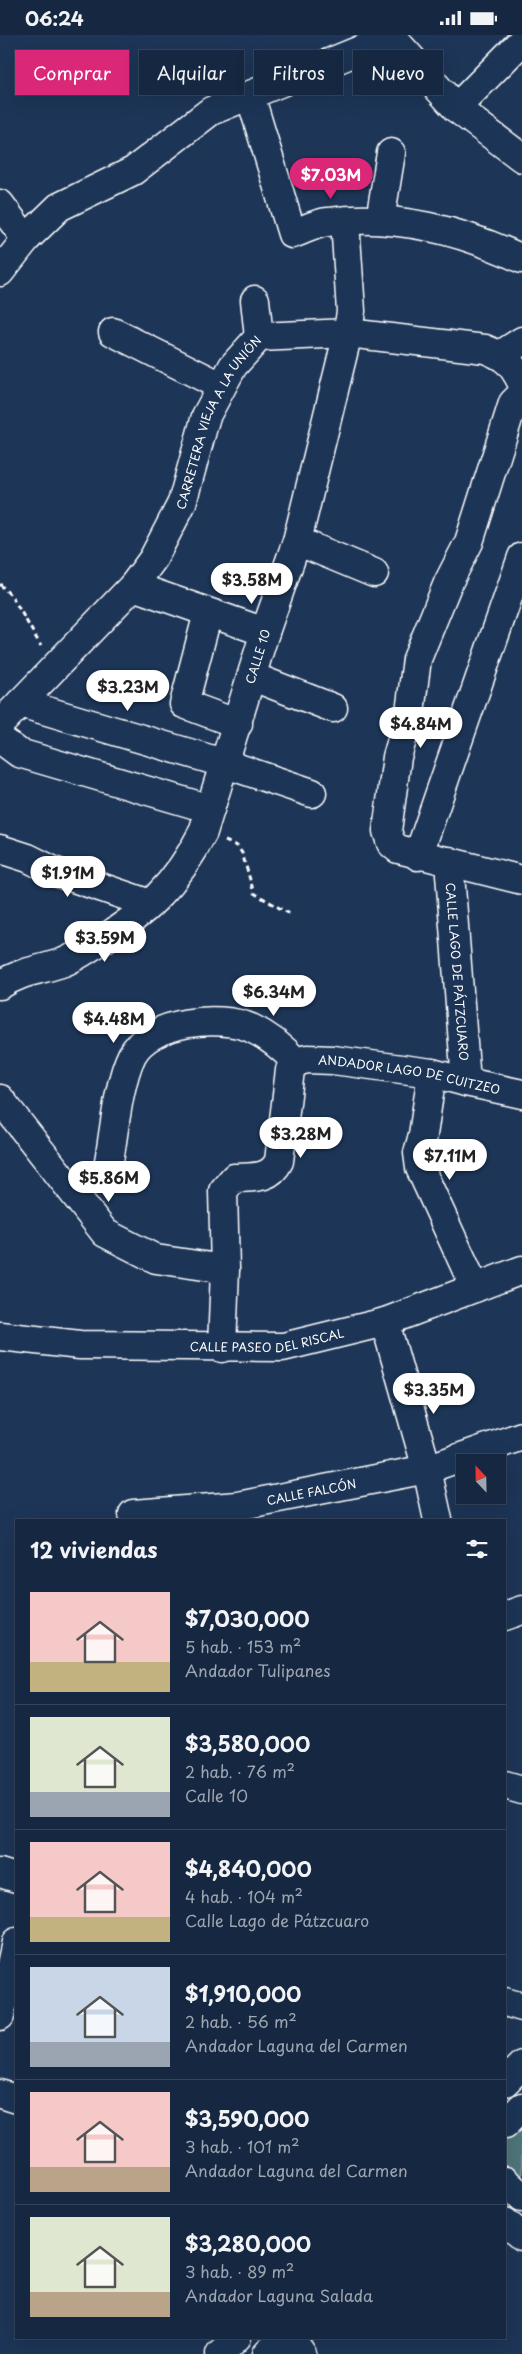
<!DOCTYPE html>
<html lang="es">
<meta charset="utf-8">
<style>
:root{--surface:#162841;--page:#23344c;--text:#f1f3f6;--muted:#9ea6b1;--line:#35445a;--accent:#db2777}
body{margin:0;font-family:"Playpen Sans",sans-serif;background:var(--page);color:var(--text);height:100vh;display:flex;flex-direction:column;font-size:19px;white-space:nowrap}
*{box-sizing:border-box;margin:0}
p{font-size:16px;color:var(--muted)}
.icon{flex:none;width:28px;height:28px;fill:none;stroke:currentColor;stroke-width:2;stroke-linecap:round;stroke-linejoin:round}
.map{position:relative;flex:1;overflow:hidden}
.panel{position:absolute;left:15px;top:1484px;width:491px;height:820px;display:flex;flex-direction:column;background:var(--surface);border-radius:0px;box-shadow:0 5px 20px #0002,0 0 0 1px var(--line)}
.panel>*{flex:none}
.guide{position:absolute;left:15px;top:15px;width:492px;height:45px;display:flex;gap:10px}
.needle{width:32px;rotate:338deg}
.buttons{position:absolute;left:456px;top:1419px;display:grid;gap:10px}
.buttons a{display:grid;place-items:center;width:50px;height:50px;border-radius:0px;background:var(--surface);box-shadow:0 5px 20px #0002,0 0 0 1px var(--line);font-size:25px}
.price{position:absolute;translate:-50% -42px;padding:0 11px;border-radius:18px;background:#fff;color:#222;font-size:16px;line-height:32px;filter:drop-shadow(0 1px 2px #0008)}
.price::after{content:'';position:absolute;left:50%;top:30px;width:15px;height:11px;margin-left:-8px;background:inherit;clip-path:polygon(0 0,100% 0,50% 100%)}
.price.selected{background:var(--accent);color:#fff}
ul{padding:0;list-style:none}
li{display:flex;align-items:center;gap:15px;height:125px;padding:0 15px}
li+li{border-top:1px solid var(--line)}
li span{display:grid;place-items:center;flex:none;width:140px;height:100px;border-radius:0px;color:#555}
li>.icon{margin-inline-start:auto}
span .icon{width:60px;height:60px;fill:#fffc;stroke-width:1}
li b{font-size:21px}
h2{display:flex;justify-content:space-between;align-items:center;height:60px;padding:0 15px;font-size:21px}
.tag{padding:0 18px;border-radius:0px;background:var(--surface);box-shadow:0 5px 20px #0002,0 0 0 1px var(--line);font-size:18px;line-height:45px}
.tag.selected{background:var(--accent);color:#fff}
.status{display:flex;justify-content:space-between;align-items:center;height:35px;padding:0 25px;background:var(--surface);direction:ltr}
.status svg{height:14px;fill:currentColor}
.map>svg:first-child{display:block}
.green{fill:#4e7579;stroke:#a6babc}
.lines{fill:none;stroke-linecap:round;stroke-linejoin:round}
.minor-casing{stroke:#fff;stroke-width:31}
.major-casing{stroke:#fff;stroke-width:31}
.path{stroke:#fff;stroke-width:3;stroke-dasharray:5 4;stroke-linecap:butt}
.minor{stroke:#1d3557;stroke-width:28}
.major{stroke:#1d3557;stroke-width:28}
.labels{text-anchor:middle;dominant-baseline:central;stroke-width:4.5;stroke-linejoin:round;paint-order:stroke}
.street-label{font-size:12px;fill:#fff;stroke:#1d3557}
</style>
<div class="status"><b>06:24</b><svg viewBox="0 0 49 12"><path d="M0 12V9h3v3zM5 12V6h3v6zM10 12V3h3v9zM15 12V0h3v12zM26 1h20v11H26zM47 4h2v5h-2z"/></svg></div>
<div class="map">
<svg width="522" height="2319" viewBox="0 0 522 2319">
<rect width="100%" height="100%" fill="#1d3557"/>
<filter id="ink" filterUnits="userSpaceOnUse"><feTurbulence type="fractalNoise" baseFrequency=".02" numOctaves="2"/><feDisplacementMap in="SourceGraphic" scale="10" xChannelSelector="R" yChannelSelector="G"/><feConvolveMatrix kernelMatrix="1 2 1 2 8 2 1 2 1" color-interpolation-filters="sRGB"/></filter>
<g filter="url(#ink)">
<!-- green -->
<path class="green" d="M522 2085V2151L505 2135V2101Z"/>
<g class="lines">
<defs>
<g id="minor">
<path d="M390 0 456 73 522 123"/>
<path d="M250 60 292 199C304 195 316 188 328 187 394 178 463 196 522 224"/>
<path d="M456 73 522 6"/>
<path d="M0 169 26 204"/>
<path d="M380 185 391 118"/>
<path d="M0 237 26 204 59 172 133 136 211 76 392 2"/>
<path d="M255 265 259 302"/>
<path d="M113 297 221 351"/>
<path d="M500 320 522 306"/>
<path d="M522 359 513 368 469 507 448 548 417 624 410 677 397 722 387 796 391 808 398 814 522 845"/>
<path d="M297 506 374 538"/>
<path d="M133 551 265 597"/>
<path d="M208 578 184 669 238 689"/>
<path d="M253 642 333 673"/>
<path d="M20 668 223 728 312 758"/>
<path id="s1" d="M0 689 133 551 153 524 182 468 206 381 233 331 259 302 348 298 485 314C506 322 512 328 522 348"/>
<path d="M0 704 19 718 210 774"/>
<path d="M0 814 28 823 56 837 150 869"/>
<path d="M418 821 522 522"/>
<path id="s2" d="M449 826 466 1047"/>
<path id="s3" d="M0 950C23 935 39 936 64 927 74 923 84 916 94 910 144 880 177 849 203 797L265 597 297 506 348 298 351 276 345 186"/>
<path id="s4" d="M296 1027 307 1024 333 1025 432 1038 466 1047 522 1059"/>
<path d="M432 1038 423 1100 418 1118 420 1133 475 1253"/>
<path d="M0 1064 105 1198 156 1224 225 1234"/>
<path d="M108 1132C114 1099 118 1048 132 1020 150 986 219 979 251 993 268 1001 283 1013 296 1027"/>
<path d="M385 1287 427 1434 438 1485"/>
<path id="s5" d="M0 1301 80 1310 283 1312 385 1287 522 1235"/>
<path d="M222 1313 225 1234 223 1156 234 1143C252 1142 270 1145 279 1126L290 1035 296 1027"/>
<path id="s6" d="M133 1479 238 1471 427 1434 522 1401"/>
<path d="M505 1581 522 1575"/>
<path d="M505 1750 522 1755"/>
<path d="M0 1838 16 1843"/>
<path d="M505 1967 522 1972"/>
<path d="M0 1981 16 1907"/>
<path d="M0 2059 16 2064"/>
<path d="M290 2302 302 2319"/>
</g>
<g id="major">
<path d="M505 2047 522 2030"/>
<path d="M505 2089 522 2072"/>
<path d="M505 2146 522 2162"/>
<path d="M505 2187 522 2202"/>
<path d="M220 2319 237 2302"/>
<path d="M267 2319 283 2302"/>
</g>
</defs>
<!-- minor casing -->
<use href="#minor" class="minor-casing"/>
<!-- major casing -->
<use href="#major" class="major-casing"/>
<!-- path -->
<g class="path">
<path d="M0 549 13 563 41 611"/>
<path d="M225 806 237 811 242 818 254 858 290 879"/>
</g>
<!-- minor -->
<use href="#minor" class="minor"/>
<!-- major -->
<use href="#major" class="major"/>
</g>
</g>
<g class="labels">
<!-- street labels -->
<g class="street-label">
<text stroke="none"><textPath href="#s1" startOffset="378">CARRETERA VIEJA A LA UNIÓN</textPath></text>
<text stroke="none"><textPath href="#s3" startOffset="446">CALLE 10</textPath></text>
<text stroke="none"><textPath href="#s2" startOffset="111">CALLE LAGO DE PÁTZCUARO</textPath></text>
<text stroke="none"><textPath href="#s4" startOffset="115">ANDADOR LAGO DE CUITZEO</textPath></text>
<text stroke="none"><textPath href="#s5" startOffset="268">CALLE PASEO DEL RISCAL</textPath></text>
<text stroke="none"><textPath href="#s6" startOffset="180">CALLE FALCÓN</textPath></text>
</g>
</g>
</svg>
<div class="buttons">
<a><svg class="needle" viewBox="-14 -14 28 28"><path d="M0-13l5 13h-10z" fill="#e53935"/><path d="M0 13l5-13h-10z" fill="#9ea6b1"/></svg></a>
</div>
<b class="price selected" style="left:331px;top:165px">$7.03M</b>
<b class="price" style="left:252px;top:570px">$3.58M</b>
<b class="price" style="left:128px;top:677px">$3.23M</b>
<b class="price" style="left:421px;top:714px">$4.84M</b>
<b class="price" style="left:68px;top:863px">$1.91M</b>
<b class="price" style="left:105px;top:928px">$3.59M</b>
<b class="price" style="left:274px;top:982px">$6.34M</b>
<b class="price" style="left:114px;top:1009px">$4.48M</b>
<b class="price" style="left:301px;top:1124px">$3.28M</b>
<b class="price" style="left:450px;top:1146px">$7.11M</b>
<b class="price" style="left:109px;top:1168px">$5.86M</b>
<b class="price" style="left:434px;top:1380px">$3.35M</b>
<div class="guide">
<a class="tag selected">Comprar</a>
<a class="tag">Alquilar</a>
<a class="tag">Filtros</a>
<a class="tag">Nuevo</a>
</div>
<section class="panel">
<h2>12 viviendas<svg class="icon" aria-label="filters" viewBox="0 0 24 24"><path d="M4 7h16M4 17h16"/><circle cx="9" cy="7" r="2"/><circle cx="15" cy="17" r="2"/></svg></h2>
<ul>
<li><span style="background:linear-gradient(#f6c9c9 70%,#c2b280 0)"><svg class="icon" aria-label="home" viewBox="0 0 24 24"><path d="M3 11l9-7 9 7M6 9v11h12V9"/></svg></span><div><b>$7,030,000</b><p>5 hab. · 153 m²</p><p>Andador Tulipanes</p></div></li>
<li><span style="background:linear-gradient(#dfe7d0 75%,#9aa5b1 0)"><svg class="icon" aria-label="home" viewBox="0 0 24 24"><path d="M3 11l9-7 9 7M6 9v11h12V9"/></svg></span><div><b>$3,580,000</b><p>2 hab. · 76 m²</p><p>Calle 10</p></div></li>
<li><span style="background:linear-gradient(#f6c9c9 75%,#c2b280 0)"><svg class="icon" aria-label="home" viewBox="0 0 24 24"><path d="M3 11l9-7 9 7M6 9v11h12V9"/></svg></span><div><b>$4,840,000</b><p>4 hab. · 104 m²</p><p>Calle Lago de Pátzcuaro</p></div></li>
<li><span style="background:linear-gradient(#c9d6e8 75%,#9aa5b1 0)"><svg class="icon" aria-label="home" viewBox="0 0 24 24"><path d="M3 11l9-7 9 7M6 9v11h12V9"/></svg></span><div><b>$1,910,000</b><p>2 hab. · 56 m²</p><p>Andador Laguna del Carmen</p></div></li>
<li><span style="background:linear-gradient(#f6c9c9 75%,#b9a48a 0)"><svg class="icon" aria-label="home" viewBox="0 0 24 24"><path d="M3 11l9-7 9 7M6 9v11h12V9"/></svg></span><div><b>$3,590,000</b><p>3 hab. · 101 m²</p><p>Andador Laguna del Carmen</p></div></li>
<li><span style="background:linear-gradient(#dfe7d0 75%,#b9a48a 0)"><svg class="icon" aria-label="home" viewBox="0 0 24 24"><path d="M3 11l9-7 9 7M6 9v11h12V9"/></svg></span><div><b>$3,280,000</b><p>3 hab. · 89 m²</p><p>Andador Laguna Salada</p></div></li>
</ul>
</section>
</div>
